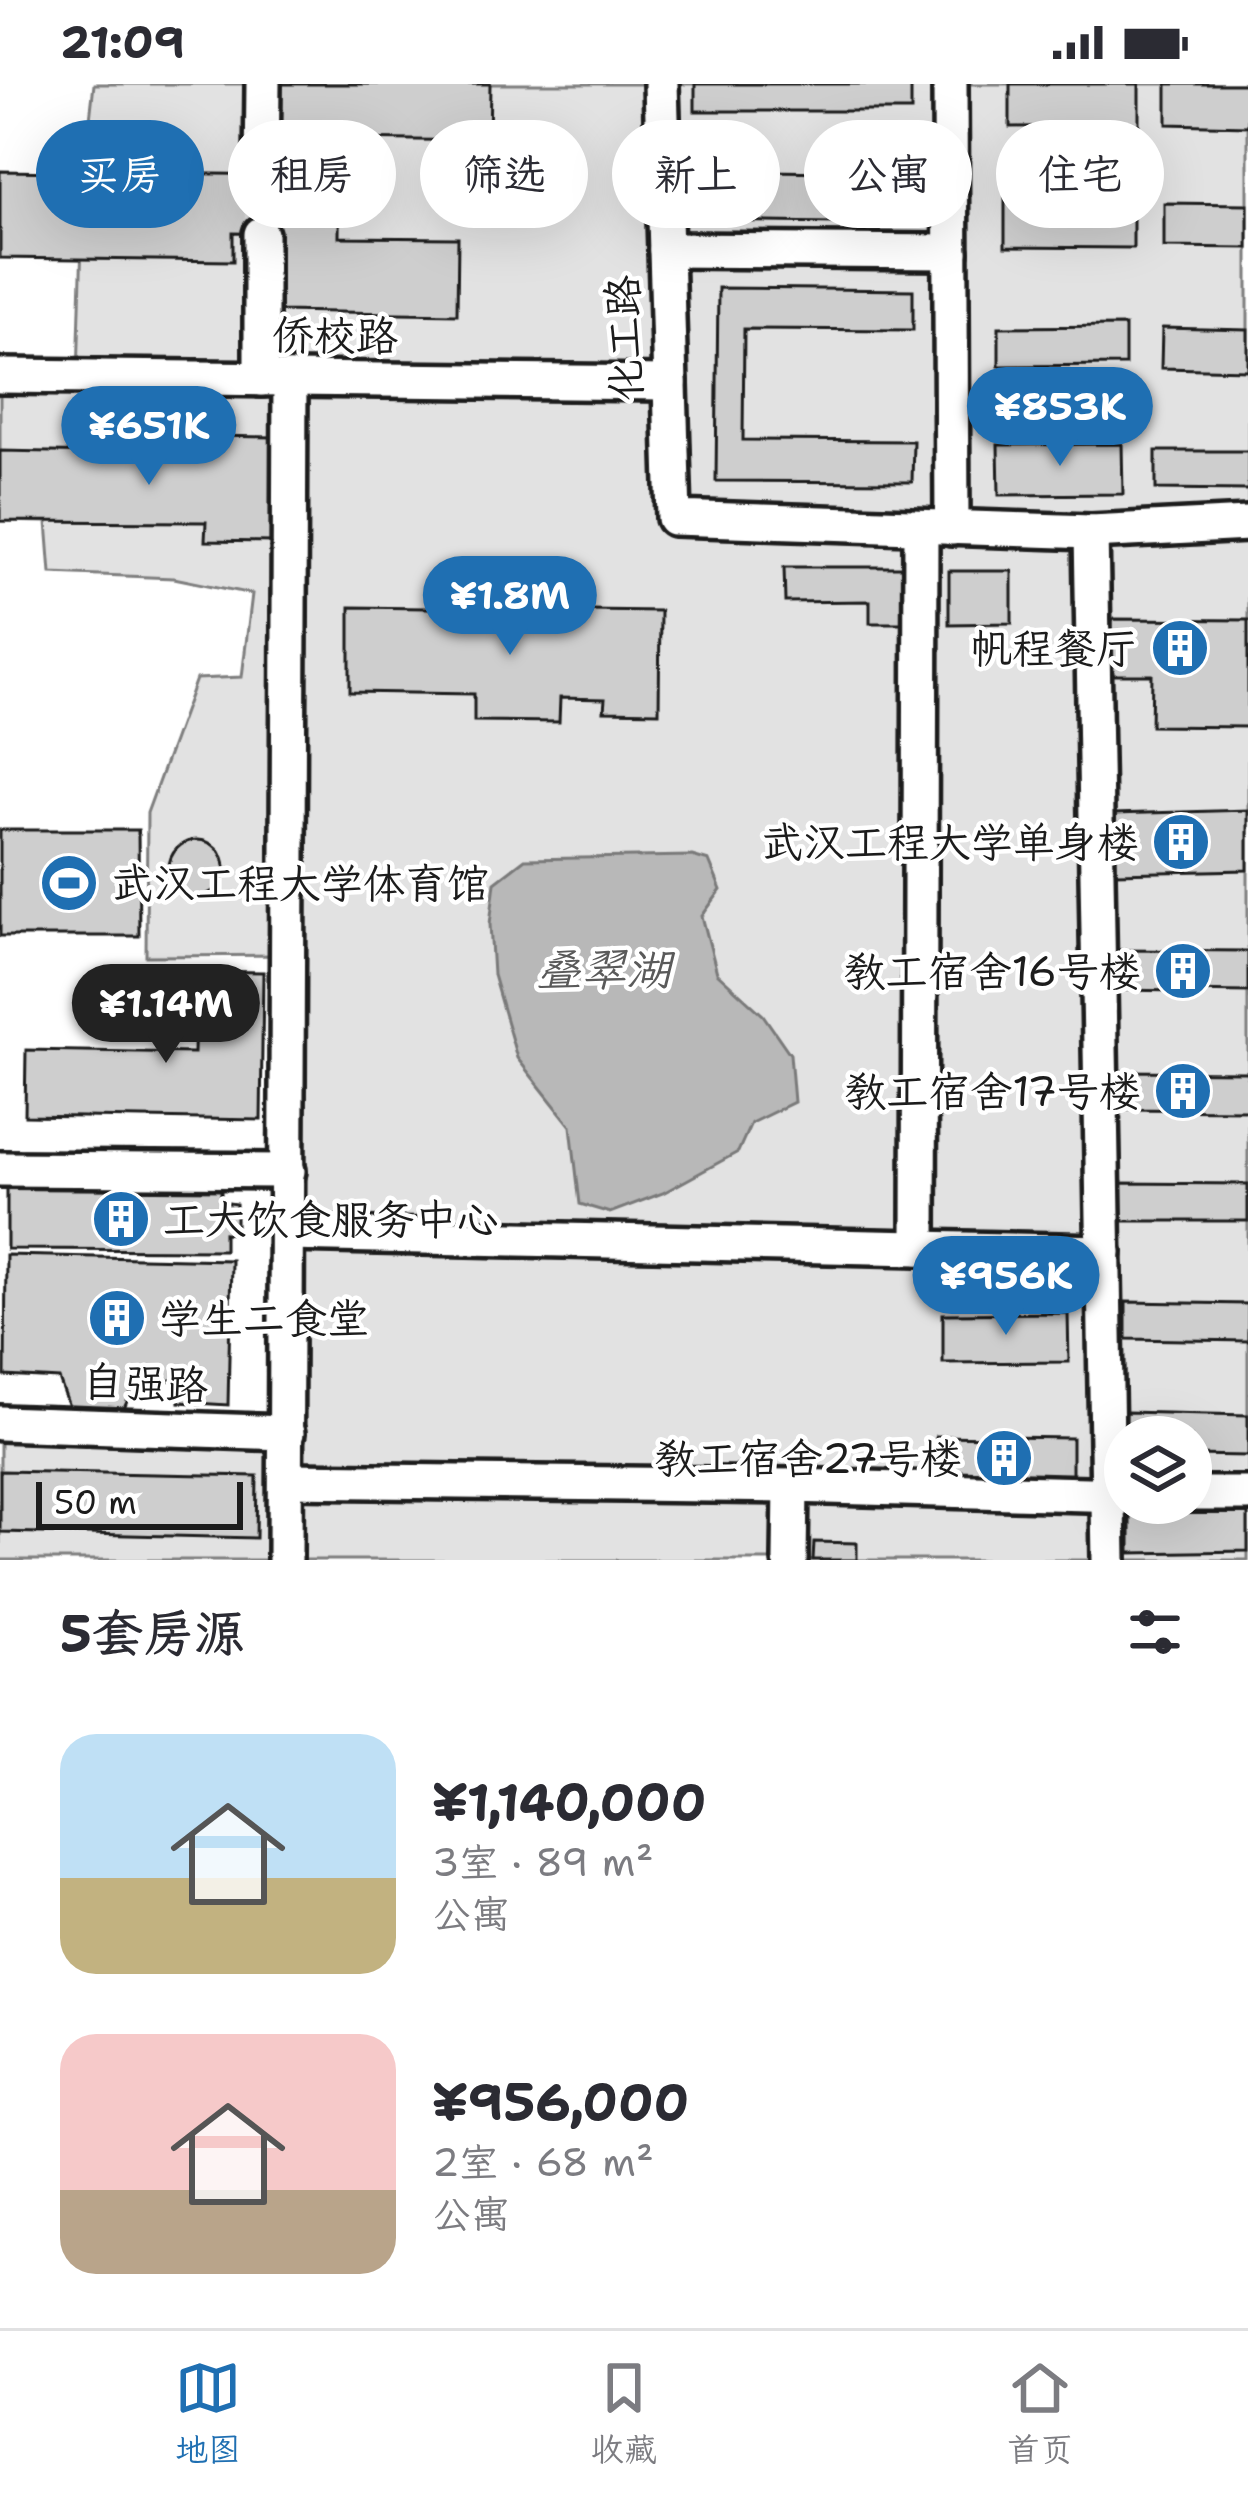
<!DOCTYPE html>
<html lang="zh">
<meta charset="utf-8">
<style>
:root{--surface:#fff;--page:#f7f7f7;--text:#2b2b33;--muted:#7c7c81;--line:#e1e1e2;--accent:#1f6fb2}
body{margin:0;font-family:"Shantell Sans","LXGW WenKai TC",sans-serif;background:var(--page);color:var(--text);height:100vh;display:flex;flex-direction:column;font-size:45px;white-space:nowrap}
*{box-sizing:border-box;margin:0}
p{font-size:39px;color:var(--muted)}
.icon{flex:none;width:66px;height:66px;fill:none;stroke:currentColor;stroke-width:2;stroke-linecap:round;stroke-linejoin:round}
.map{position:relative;height:1476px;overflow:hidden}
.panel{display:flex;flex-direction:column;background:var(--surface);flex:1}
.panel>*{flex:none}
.guide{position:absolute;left:36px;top:36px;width:1176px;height:108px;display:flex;gap:24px}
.buttons{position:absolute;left:1104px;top:1332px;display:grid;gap:24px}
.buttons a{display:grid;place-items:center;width:108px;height:108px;border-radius:50%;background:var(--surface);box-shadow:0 12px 48px #0002;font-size:60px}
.scale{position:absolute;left:36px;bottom:30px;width:207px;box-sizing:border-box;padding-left:12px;border:6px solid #1c1c1c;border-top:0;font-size:33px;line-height:42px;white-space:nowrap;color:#1c1c1c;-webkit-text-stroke:9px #fff;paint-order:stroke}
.price{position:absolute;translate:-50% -102px;padding:0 27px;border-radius:42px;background:var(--accent);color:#fff;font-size:39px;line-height:78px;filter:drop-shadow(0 3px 6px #0008)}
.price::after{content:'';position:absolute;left:50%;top:72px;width:36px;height:27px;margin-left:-18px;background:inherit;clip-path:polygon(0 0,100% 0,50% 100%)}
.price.current{background:#222;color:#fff}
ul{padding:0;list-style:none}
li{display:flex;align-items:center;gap:36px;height:300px;padding:0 60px}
li span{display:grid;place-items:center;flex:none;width:336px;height:240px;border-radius:36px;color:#555}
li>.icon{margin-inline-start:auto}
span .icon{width:144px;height:144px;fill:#fffc;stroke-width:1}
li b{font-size:51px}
h2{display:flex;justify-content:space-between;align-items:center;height:144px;padding:0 60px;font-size:51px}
.pill{padding:0 42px;border-radius:54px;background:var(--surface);box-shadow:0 12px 48px #0002;font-size:42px;line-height:108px}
.pill.current{background:var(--accent);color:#fff}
.status{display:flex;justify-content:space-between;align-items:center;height:84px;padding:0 60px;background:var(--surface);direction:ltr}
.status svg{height:33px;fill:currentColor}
.tab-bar{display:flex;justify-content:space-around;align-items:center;height:168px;border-top:3px solid var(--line);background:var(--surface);font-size:33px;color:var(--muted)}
.tab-bar a{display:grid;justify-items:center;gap:6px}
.tab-bar .current{color:var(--accent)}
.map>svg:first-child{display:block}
.green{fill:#e2e2e2;stroke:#7f7f7f;stroke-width:3;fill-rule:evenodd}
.water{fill:#b8b8b8;stroke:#7a7a7a;stroke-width:3}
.building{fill:#cecece;stroke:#1c1c1c;stroke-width:3}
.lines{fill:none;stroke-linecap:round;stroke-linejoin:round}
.minor-tunnel{stroke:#ddd;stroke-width:33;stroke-dasharray:33 16;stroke-linecap:butt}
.minor-casing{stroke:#1c1c1c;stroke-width:42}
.minor{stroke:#fff;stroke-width:33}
.labels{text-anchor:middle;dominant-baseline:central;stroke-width:9;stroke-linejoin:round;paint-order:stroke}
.street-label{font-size:42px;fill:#1c1c1c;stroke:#fff}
.poi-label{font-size:42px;fill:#1c1c1c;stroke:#fff;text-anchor:end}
.water-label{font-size:45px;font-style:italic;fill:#5a5a5a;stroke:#fff}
</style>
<div class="status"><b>21:09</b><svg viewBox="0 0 49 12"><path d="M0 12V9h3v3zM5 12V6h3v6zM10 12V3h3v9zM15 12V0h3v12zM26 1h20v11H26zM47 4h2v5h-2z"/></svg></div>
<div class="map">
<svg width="1248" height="1476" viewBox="0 0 1248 1476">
<rect width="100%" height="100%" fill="#fff"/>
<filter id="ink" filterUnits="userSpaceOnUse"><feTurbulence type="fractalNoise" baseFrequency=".00833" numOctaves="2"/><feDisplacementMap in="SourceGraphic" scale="24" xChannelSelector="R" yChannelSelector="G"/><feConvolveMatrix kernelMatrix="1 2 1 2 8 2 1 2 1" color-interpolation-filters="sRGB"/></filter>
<g filter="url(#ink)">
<!-- green -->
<path class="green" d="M94 0H1248V1476H0V1339L287 1349 288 871 146 872 147 729 196 595 242 593 252 510 174 494 51 489 47 438 0 437V292H78L84 88ZM1125 1353H1191V1419H1125Z"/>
<!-- water -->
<path class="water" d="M692 772 709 777 721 806 702 832 717 889 763 931 790 970 794 1018 751 1039 738 1068 663 1109 610 1129 580 1120 571 1042 517 974 493 891 490 840 495 798 525 775Z"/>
<!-- building -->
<g class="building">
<path d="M281 0H490L489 57 340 55 339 153 458 154 457 230 279 227 280 150 233 149V177L0 174V87L280 91Z"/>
<rect x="695" y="0" width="216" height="27"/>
<path d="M1010 0H1139V42L1010 43Z"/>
<path d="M1167 0H1248V42L1167 40Z"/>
<path d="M702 86 907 89 906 140 701 137Z"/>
<path d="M1005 114 1133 115V164L1005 163Z"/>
<path d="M1164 119 1248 120V164L1164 163Z"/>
<path d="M718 204 913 206V246L744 245 743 356 913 357 912 398 716 397Z"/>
<path d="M1125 242V281L999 282V243Z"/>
<path d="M1162 244 1248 246V286L1161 284Z"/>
<path d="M208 352 276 353 275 458 205 457 206 438 0 437V367L205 371Z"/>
<path d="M1122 360 1123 410 999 411 998 361Z"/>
<path d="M1156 367H1248V406L1156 405Z"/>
<path d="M784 483H902V539H870V517L785 518Z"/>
<path d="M949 487H1012V539L949 540Z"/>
<path d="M350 523 660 527 659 628 604 627 605 615 560 614 559 638 474 637V610L350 608Z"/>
<path d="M1112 535 1248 536V643L1151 642 1152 591H1111Z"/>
<path d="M1248 726V786L1116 789 1114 730Z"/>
<path d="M0 746H138L139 852H0Z"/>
<circle cx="197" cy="784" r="28"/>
<path d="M1118 866 1248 867V908L1117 906Z"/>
<path d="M196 887 263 888 261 1036 25 1032 26 966 194 969Z"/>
<path d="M1118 987 1248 988V1026L1118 1025Z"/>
<path d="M1116 1099 1248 1100V1137H1116Z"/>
<path d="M7 1101 221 1103V1118L236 1120V1150L224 1149V1166L7 1165Z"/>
<path d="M6 1171 231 1176 228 1321 179 1318 180 1296 136 1297 122 1329 71 1328 59 1295 5 1292Z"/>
<path d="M1126 1218 1248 1220V1257L1126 1255Z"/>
<path d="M1068 1229 1069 1278 943 1279V1230Z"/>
<path d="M1126 1328 1248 1331V1372L1191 1371V1353H1125Z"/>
<path d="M936 1352 1072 1354V1395L936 1394Z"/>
<path d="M0 1387 257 1392 256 1454 0 1448Z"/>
<path d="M1248 1426V1467L1130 1469V1428Z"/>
<path d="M814 1458 857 1459V1476H813Z"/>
</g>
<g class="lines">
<!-- minor-tunnel -->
<path class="minor-tunnel" d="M261 150 262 90"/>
<defs>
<g id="minor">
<path d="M661 0 674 434 1091 448 1248 440"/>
<path d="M950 0 952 444"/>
<path d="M262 90 263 0"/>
<path d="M666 166 951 168"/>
<path d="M0 292 670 299"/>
<path d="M261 295V150"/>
<path d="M1091 448 1109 1476"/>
<path d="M0 1085 288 1087"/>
<path d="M288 1150 1104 1168"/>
<path d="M919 1164 921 443"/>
<path d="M0 1339 287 1349"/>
<path d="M287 1396 791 1402 1125 1411"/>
<path d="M1191 1410H1248"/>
<path d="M285 1476 290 295"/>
<path d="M790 1476 791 1402"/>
</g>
</defs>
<!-- minor casing -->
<use href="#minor" class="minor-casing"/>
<!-- minor -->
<use href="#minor" class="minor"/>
</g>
</g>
<!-- icons -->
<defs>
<symbol id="building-disc" viewBox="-11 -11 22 22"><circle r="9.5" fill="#1f6fb2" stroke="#fff"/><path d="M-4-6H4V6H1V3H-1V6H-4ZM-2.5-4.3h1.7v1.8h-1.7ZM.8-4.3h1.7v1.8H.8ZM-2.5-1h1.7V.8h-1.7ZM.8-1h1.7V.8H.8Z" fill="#fff"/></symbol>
<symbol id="stadium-disc" viewBox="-11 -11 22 22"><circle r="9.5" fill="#1f6fb2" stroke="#fff"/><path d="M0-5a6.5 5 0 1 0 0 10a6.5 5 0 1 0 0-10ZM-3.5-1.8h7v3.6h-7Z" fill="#fff"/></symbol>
</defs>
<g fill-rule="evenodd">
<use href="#building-disc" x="1147" y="531" width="66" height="66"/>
<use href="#building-disc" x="1148" y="725" width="66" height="66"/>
<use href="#stadium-disc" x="36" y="766" width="66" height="66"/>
<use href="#building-disc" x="1150" y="854" width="66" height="66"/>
<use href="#building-disc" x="1150" y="974" width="66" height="66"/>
<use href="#building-disc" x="88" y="1102" width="66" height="66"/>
<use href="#building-disc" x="84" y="1201" width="66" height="66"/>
<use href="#building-disc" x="971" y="1341" width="66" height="66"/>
</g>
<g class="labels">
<!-- street labels -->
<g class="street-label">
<text transform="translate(335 251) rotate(1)">侨校路</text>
<text transform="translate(624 254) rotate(-92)">化工路</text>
<text transform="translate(145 1299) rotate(2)">自强路</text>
</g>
<!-- poi labels -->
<g class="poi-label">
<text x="1138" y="564">帆程餐厅</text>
<text x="1139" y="758">武汉工程大学单身楼</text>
<text x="111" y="799" text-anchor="start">武汉工程大学体育馆</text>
<text x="1141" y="887">教工宿舍16号楼</text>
<text x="1141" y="1007">教工宿舍17号楼</text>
<text x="163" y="1135" text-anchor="start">工大饮食服务中心</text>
<text x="159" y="1234" text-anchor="start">学生二食堂</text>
<text x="962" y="1374">教工宿舍27号楼</text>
</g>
<!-- water labels -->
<g class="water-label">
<text x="604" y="885">叠翠湖</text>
</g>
</g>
</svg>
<div class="buttons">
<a><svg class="icon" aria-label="layers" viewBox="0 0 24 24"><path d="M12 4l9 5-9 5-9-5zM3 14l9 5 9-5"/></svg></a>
</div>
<div class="scale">50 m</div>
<b class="price" style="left:1060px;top:385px">¥853K</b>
<b class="price" style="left:149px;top:404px">¥651K</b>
<b class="price" style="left:510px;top:574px">¥1.8M</b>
<b class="price current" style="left:166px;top:982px">¥1.14M</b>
<b class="price" style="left:1006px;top:1254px">¥956K</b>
<div class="guide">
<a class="pill current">买房</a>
<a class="pill">租房</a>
<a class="pill">筛选</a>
<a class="pill">新上</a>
<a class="pill">公寓</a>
<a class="pill">住宅</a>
</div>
</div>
<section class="panel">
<h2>5套房源<svg class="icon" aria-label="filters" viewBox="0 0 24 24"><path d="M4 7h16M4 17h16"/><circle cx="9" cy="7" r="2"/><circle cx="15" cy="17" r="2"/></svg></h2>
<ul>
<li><span style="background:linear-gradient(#bfe0f5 60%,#c2b280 0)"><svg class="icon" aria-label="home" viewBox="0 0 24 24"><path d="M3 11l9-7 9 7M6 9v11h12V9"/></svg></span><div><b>¥1,140,000</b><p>3室 · 89 m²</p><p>公寓</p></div></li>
<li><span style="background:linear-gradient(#f6c9c9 65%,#b9a48a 0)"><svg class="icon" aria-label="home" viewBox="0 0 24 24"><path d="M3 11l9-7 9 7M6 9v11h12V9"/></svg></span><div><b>¥956,000</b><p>2室 · 68 m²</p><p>公寓</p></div></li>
</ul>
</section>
<nav class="tab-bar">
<a class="current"><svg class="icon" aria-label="map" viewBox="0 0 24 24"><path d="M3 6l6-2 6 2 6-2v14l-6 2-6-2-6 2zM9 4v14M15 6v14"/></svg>地图</a>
<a><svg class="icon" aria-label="saved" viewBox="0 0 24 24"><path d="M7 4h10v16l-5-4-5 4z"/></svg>收藏</a>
<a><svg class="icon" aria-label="home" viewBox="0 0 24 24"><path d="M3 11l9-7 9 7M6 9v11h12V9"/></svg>首页</a>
</nav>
